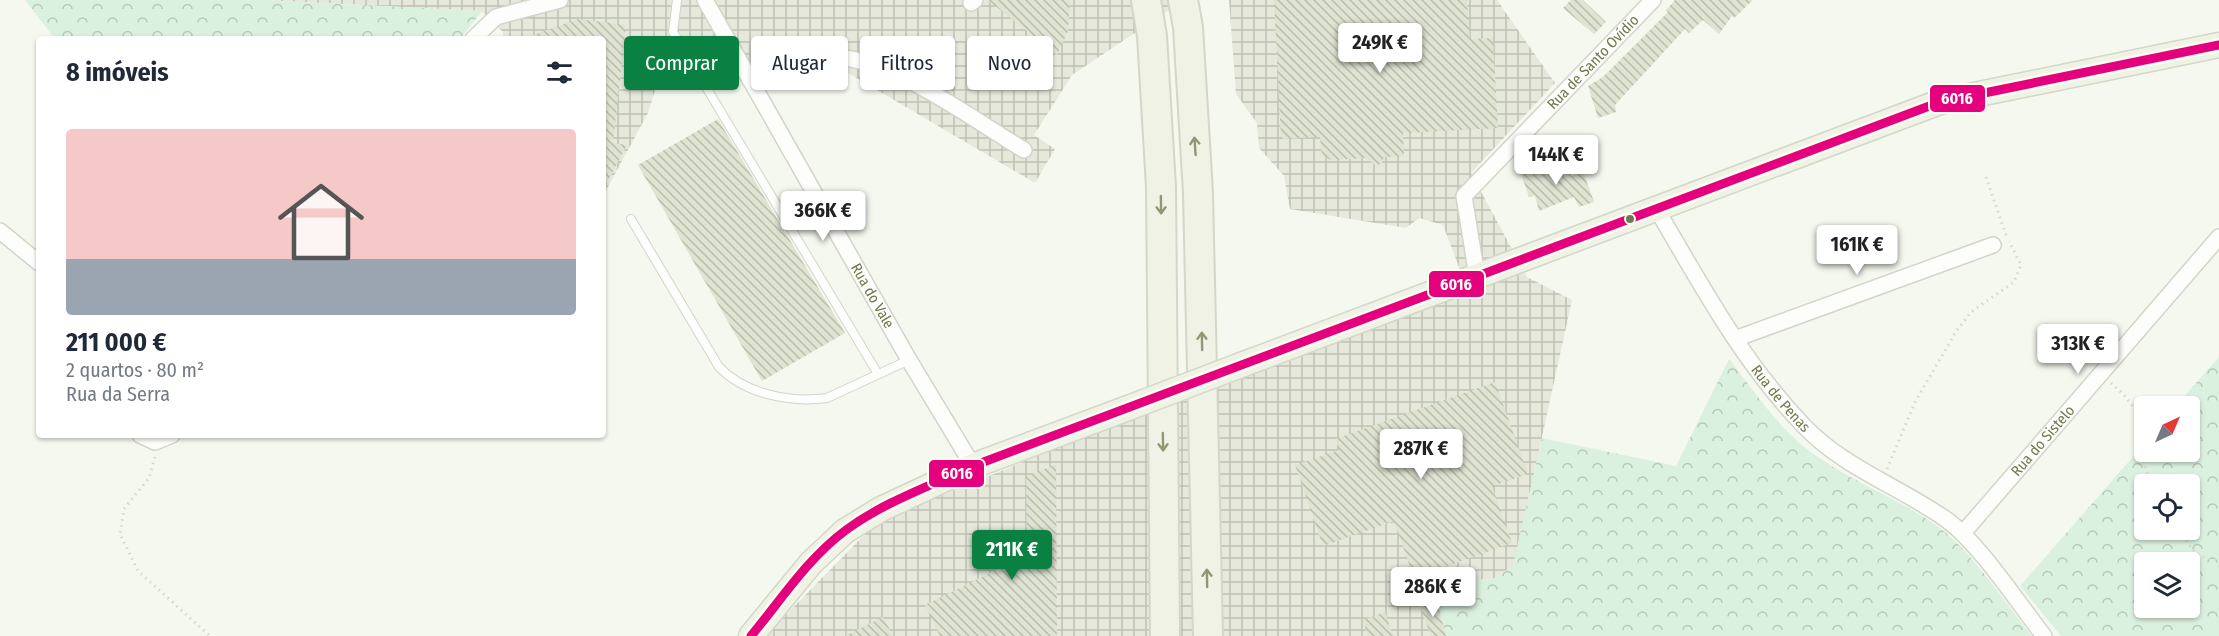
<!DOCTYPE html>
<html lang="pt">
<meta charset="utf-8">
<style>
:root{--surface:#fff;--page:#f2f2f3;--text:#1f2937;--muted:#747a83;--line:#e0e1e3;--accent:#0b8043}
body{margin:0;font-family:"Fira Sans Condensed",sans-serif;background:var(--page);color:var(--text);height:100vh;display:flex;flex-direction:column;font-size:22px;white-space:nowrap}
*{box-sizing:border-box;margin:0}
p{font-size:20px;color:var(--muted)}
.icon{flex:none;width:33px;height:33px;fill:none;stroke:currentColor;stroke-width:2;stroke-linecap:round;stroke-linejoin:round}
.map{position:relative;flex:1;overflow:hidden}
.panel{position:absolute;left:36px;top:36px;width:570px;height:402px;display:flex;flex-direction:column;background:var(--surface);border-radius:6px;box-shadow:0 2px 4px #0004}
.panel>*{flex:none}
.guide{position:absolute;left:624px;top:36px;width:570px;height:54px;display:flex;gap:12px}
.needle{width:39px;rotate:44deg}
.tools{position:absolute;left:2134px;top:396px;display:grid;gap:12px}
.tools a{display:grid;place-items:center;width:66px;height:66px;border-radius:6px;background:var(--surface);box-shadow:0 2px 4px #0004;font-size:30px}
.price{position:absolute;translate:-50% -51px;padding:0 14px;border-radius:6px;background:#fff;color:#222;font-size:20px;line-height:39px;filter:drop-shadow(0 2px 3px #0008)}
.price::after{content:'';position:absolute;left:50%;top:36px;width:18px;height:14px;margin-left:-9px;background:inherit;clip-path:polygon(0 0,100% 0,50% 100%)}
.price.active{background:var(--accent);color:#fff}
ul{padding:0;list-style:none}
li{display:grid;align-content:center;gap:12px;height:318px;padding:0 30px}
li+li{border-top:2px solid var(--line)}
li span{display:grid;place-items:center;height:186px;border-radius:6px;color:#555}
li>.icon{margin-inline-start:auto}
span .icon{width:108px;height:108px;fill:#fffc;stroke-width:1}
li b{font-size:26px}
h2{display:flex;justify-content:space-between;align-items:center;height:72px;padding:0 30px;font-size:26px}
.chip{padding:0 21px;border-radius:6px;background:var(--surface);box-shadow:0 2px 4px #0004;font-size:21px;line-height:54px}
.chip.active{background:var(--accent);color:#fff}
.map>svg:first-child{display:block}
.industrial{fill:url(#industrial-grid)}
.forest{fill:url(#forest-crowns);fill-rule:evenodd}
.building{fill:url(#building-back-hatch)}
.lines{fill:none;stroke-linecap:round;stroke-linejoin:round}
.service-casing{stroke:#d2d5c9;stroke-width:10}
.minor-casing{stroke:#d2d5c9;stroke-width:18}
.primary-casing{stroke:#d4d7c7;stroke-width:27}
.motorway-casing{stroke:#d4d7c7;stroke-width:32}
.path{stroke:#d7d8cc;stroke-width:3;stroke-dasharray:1.5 4.5;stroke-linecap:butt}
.service{stroke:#fdfefc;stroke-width:8}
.minor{stroke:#fdfefc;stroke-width:15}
.primary{stroke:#eef3e6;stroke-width:24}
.motorway{stroke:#f1f2e6;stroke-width:28}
.primary-bridge-casing{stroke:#d4d7c7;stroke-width:27;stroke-linecap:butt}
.primary-bridge{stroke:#eef3e6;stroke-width:24}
.bus-1-casing{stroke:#f9fff0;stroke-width:14}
.bus-1{stroke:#e5007d;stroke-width:9}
.oneway{stroke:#929672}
.bus-dot{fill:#72784b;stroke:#f9fff0;stroke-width:2}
.labels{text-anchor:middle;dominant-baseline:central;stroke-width:4.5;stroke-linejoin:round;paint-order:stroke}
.street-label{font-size:15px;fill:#72784b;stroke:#f9fff0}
.line-badge{stroke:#f9fff0;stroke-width:2}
.badge-label{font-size:16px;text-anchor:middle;font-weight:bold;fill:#fff}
</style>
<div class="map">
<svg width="2219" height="636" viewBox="0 0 2219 636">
<defs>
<pattern id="industrial-grid" width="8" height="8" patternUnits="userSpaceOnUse" patternTransform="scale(1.5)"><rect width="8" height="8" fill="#e5e8db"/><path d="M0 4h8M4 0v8" fill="none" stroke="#bec1b4"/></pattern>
<pattern id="forest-crowns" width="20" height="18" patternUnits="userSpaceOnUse" patternTransform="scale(1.5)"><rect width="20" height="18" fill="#dbf1e0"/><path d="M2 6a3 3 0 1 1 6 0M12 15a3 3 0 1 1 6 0" fill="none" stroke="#b6c8b8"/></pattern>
<pattern id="building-back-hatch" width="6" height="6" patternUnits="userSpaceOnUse" patternTransform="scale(1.5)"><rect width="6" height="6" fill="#dfe3d2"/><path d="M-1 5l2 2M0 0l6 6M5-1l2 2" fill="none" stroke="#b9bdac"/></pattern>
</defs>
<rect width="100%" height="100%" fill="#f4f8ee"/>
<!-- industrial -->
<g class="industrial">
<path d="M262 0H1184L1072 75 1034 135 1055 149 1035 183 850 74 656 87 648 113 603 196V39H503V32L481 11Z"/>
<path d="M1229 0H1497L1555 83 1471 173 1527 277 1572 300 1514 565 1495 578 1432 586 1445 636H765L878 521 1116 424 1468 291 1443 225 1419 218 1406 228 1290 209 1284 176 1259 148 1257 123 1236 94Z"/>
</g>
<!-- forest -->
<g class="forest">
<path d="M25 0H262L482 11 460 39H55Z"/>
<path d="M2219 357V636H2061L2020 586 2145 443V452H2190V406H2176ZM2145 484H2190V530H2145ZM2145 562H2190V608H2145Z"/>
<path d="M1729 359C1753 389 1776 425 1807 449 1848 481 1899 498 1940 528 1973 553 2005 603 2032 636H1445L1431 586 1495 578 1513 565 1542 438 1676 466Z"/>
</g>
<!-- building -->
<g class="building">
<path d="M988 0H1070L1068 31 1057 55Z"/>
<path d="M1274 0H1467L1470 39 1493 38 1498 128 1403 133 1404 156 1384 157 1382 163 1376 166 1367 158 1331 160 1324 157 1321 151 1320 137 1281 139Z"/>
<path d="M1571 0H1583L1606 22 1594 34 1563 8Z"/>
<path d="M1675 0H1753L1734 18 1732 16 1719 34 1703 20 1689 33 1685 29 1615 105 1616 112 1598 118 1588 86 1603 77 1668 12 1666 10Z"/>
<path d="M578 19 626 25 613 143 627 145 603 190V39L528 37Z"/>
<path d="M718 119 845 333 762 381 638 165Z"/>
<path d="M1549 163 1553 172 1567 167 1571 176 1583 171 1594 202 1579 207 1574 197 1539 211 1535 196 1529 197 1520 171Z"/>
<path d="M1495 382 1528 474 1492 486 1512 543 1414 578 1394 521 1323 546 1295 465 1339 450 1335 439Z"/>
<path d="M1056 464 1057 636H940L925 605 1027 555 1026 477Z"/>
<path d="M1436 598 1446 636H1431L1419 605Z"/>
<path d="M1385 612 1393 636H1368L1363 620Z"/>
<path d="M883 617 893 636H845Z"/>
</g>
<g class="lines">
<defs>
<g id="service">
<path d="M677 0 673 32 878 374"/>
<path d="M631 219 719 367C745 394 790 403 827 398L909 360"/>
</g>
<g id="minor">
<path id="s1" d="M705 0 909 360 973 466"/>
<path d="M971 3 975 0"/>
<path d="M473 39 496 17 560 0"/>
<path d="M750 80C776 71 807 56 835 57 892 59 974 120 1024 150"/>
<path id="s2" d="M1656 208C1700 283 1743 363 1804 426 1843 467 1898 486 1944 518 1977 540 2018 603 2044 636"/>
<path d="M0 231 39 263"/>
<path id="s3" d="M1477 276 1464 196 1653 0"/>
<path d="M1735 339 1993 245"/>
<path d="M140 435 155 442 172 435"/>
<path id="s4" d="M1963 533 2219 237"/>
</g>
<g id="primary">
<path d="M1241 365 1940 102 2219 45"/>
<path d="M751 636 811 563 845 531 881 509 973 466 1128 408"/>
</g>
<g id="motorway">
<path d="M1146 0 1152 36 1161 187 1165 636"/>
<path d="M1183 0 1188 27 1198 193 1208 636"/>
</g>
</defs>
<!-- service casing -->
<use href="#service" class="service-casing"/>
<!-- minor casing -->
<use href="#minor" class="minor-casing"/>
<!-- primary casing -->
<use href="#primary" class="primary-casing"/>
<!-- motorway casing -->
<use href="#motorway" class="motorway-casing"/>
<!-- path -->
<g class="path">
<path d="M1986 177 2006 235"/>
<path d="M2111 383 2126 397 2144 422C2142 445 2140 465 2154 484"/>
<path d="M155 457 149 478 124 509 120 534 138 571 210 636"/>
<path d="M1887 469 1915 402 1957 330 1971 312 2014 282 2021 265 2009 241"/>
<path d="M2180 530C2190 548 2196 559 2219 560"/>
</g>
<!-- service -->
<use href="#service" class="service"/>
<!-- minor -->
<use href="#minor" class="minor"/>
<!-- primary -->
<use href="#primary" class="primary"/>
<!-- motorway -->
<use href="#motorway" class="motorway"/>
<defs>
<path id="primary-bridge" d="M1128 408 1241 365"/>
</defs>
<!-- primary-bridge casing -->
<use href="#primary-bridge" class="primary-bridge-casing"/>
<!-- primary-bridge -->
<use href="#primary-bridge" class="primary-bridge"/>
<defs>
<path id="bus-1" d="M751 636C781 600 808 558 846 530 884 502 930 486 973 466L1940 102 2219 45"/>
</defs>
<!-- bus-1 casing -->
<use href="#bus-1" class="bus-1-casing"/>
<!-- bus-1 -->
<use href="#bus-1" class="bus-1"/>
</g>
<!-- one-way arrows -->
<defs><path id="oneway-shaft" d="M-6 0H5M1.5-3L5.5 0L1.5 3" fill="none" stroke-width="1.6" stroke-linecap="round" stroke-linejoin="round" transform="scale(1.5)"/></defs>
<g class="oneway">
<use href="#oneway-shaft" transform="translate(1195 146) rotate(-94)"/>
<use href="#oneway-shaft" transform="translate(1161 205) rotate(89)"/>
<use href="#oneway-shaft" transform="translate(1202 341) rotate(-91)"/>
<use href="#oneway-shaft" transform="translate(1163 442) rotate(89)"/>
<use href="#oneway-shaft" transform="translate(1207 578) rotate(-91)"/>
</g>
<!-- markers -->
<circle class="bus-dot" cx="1630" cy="219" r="5"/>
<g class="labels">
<!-- street labels -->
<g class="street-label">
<text stroke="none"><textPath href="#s3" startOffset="267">Rua de Santo Ovídio</textPath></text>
<text stroke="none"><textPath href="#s1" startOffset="340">Rua do Vale</textPath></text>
<text stroke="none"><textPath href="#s2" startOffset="228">Rua de Penas</textPath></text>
<text stroke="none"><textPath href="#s4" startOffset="122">Rua do Sistelo</textPath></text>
</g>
</g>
<g class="line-badge">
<rect x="1929" y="84" width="57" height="29" rx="6" fill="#e5007d"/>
<rect x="1428" y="270" width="57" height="28" rx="6" fill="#e5007d"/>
<rect x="928" y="459" width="57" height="29" rx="6" fill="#e5007d"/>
</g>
<g class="badge-label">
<text x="1957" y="104">6016</text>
<text x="1456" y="290">6016</text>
<text x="957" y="479">6016</text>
</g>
</svg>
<div class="tools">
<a><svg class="needle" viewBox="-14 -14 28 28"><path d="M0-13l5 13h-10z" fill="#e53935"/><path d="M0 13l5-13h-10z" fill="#747a83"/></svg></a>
<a><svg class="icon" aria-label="locate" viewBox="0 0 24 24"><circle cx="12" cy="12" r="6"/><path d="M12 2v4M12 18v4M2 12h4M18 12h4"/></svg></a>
<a><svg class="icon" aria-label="layers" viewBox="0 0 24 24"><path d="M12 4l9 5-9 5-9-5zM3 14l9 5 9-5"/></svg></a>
</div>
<b class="price" style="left:1380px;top:74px">249K €</b>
<b class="price" style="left:1556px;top:186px">144K €</b>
<b class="price" style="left:823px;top:242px">366K €</b>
<b class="price" style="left:1857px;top:276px">161K €</b>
<b class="price" style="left:2078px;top:375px">313K €</b>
<b class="price" style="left:1421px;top:480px">287K €</b>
<b class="price active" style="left:1012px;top:581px">211K €</b>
<b class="price" style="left:1433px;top:618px">286K €</b>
<div class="guide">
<a class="chip active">Comprar</a>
<a class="chip">Alugar</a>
<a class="chip">Filtros</a>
<a class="chip">Novo</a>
</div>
<section class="panel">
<h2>8 imóveis<svg class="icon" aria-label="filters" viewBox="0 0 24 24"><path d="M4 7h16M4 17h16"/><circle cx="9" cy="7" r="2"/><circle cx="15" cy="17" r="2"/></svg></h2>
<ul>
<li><span style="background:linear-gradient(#f6c9c9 70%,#9aa5b1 0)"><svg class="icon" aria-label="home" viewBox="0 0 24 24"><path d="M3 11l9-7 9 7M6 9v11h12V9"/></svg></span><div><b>211 000 €</b><p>2 quartos · 80 m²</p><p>Rua da Serra</p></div></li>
</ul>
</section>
</div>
